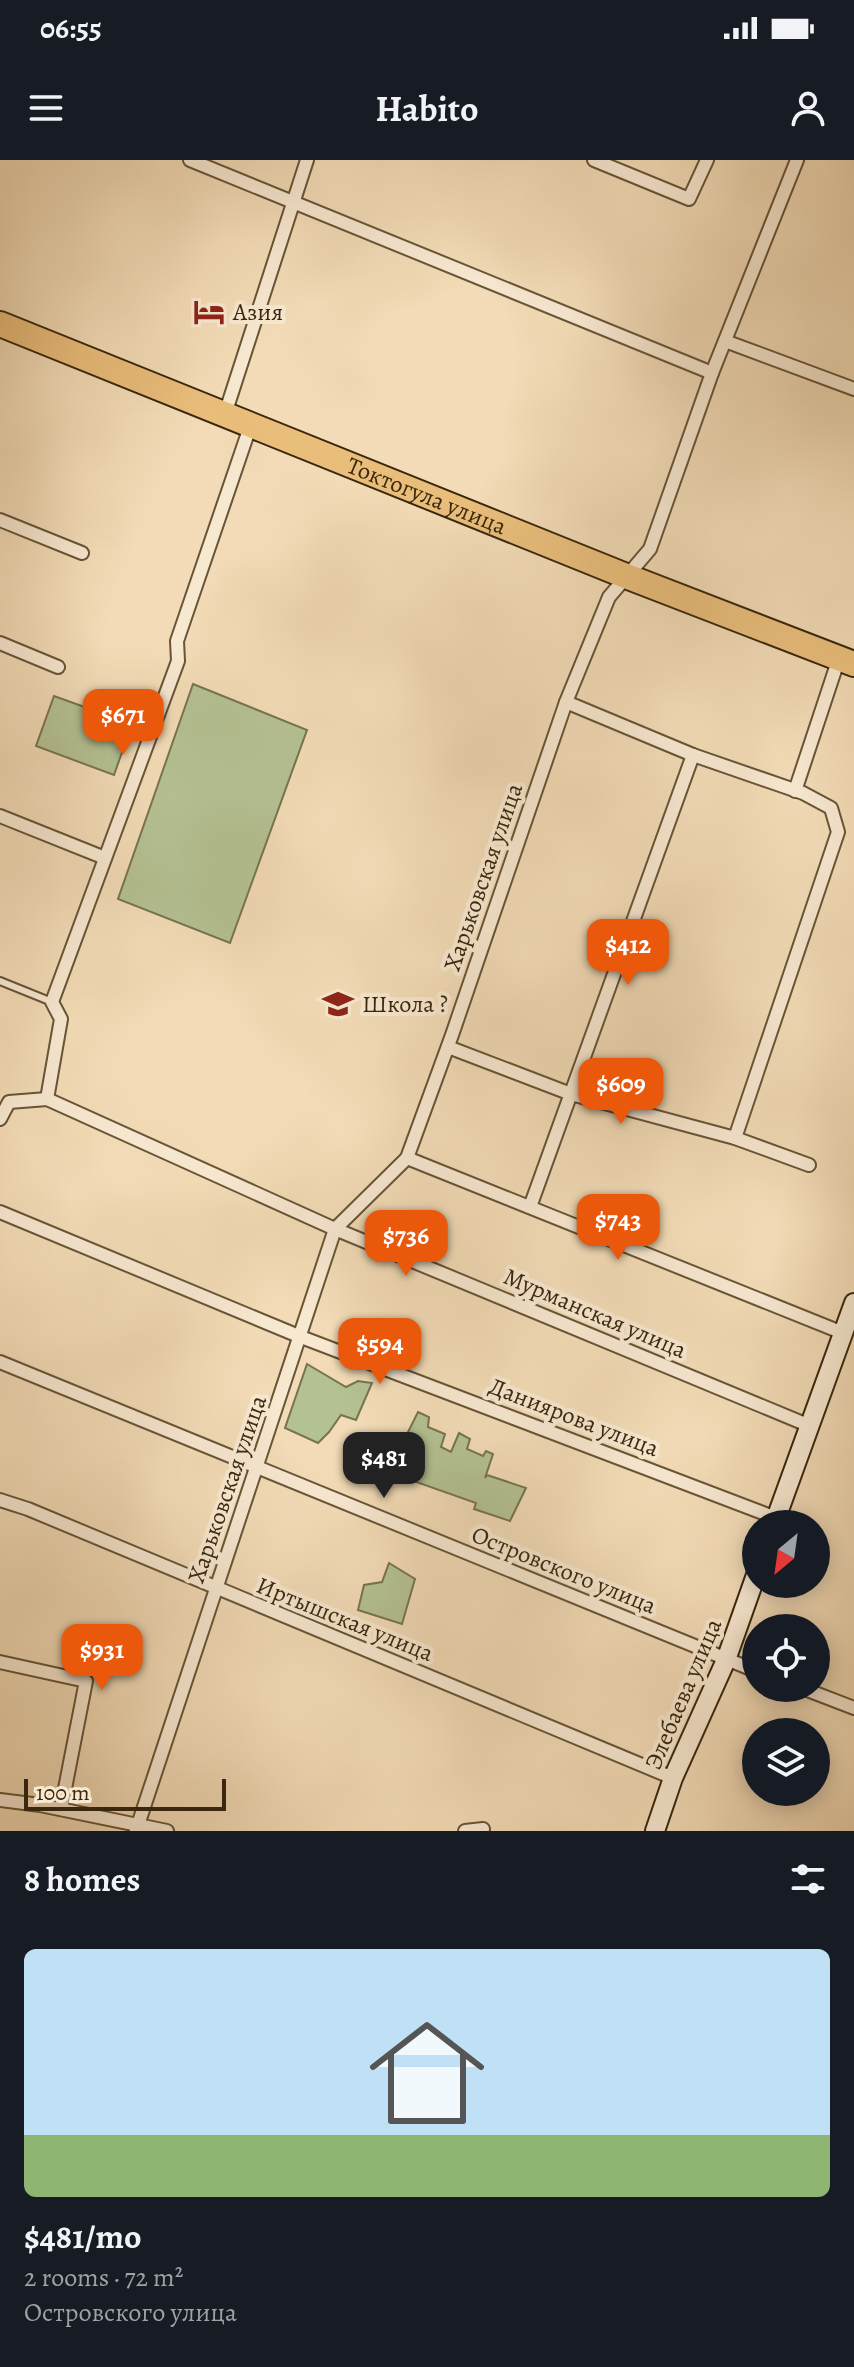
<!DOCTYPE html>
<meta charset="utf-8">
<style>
:root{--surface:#171b24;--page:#20242c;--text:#f1f3f6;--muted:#9ea1a6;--accent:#ea580c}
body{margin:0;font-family:Alegreya,serif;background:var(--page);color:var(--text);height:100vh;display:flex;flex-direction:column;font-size:30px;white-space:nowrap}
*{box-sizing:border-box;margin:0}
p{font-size:26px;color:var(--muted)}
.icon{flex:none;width:44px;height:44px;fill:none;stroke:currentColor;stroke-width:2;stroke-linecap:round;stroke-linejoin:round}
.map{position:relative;height:1671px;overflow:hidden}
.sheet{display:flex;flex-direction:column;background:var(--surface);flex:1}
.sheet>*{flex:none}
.needle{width:52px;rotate:209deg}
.fabs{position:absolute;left:742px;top:1350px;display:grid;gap:16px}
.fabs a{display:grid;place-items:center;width:88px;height:88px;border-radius:50%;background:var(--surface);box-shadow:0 4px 20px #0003;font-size:40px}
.scale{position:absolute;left:24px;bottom:20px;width:202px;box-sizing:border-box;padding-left:8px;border:4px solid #3a270d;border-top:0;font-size:22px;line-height:28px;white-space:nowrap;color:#3a270d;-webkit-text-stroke:6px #f7e8d0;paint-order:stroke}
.price{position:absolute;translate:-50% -68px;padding:0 18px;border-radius:16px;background:var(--accent);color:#fff;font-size:26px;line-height:52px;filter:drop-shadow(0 2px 4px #0008)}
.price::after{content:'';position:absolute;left:50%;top:48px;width:24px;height:18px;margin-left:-12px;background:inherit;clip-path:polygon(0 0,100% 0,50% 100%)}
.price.active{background:#222;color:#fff}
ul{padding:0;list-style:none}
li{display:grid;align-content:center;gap:16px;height:424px;padding:0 24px}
li span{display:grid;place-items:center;height:248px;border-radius:12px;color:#555}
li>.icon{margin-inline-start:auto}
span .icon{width:144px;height:144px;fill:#fffc;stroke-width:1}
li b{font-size:34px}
h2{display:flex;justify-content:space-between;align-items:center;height:96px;padding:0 24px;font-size:34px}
.status{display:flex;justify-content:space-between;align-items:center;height:56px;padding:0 40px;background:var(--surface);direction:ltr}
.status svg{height:22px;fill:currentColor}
header{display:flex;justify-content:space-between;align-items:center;height:104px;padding:0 24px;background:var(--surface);font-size:36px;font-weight:600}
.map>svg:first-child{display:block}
.green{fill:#b4c193;stroke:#777450;stroke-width:2}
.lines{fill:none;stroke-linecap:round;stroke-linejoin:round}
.lane-casing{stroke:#685437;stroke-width:10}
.street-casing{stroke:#685437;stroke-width:16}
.secondary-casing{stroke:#3a270d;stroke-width:22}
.highway-casing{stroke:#3a270d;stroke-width:28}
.lane{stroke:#f7e8d0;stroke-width:6}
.street{stroke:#f7e8d0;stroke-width:12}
.secondary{stroke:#f7e8d0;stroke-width:18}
.highway{stroke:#e9be7b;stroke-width:24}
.labels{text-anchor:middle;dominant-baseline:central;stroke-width:8;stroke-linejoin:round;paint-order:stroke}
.poi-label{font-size:24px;fill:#3a270d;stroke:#f7e8d0;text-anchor:start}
.street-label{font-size:24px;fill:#3a270d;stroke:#f7e8d0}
</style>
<div class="status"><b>06:55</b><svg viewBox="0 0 49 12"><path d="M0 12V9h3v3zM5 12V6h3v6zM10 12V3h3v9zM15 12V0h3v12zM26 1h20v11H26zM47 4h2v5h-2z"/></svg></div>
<header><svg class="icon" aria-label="menu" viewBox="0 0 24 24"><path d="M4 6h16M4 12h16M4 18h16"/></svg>Habito<svg class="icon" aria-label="person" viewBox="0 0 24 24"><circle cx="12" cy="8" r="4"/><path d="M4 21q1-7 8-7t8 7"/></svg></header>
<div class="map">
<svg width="854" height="1671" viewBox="0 0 854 1671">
<rect width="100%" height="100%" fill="#f2dbb6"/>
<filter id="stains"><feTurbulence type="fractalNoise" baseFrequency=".0025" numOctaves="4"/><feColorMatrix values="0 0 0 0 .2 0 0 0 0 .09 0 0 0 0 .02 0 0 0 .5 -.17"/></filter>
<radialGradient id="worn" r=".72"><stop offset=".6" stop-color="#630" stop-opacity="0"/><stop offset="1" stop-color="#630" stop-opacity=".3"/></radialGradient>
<!-- green -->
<g class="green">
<path d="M193 524 307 570 230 783 118 739Z"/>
<path d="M54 536 132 564 114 615 36 586Z"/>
<path d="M307 1204 346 1227 358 1221 372 1223 356 1260 341 1255 329 1272 318 1283 285 1268Z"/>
<path d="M418 1252 429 1257 428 1267 445 1274 441 1287 451 1292 459 1273 470 1279 467 1289 483 1296 486 1291 493 1294 485 1318 487 1315 526 1328 510 1361 474 1349 476 1343 388 1312Z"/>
<path d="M389 1403 415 1419 402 1464 358 1450 364 1425 382 1422Z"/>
</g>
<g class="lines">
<defs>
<path id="lane" d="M0 821 52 842"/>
<g id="street">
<path d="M190 0 712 213"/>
<path d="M594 0 689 39 707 0"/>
<path d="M725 181 854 229"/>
<path d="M225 254 307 0"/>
<path d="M0 360 82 393"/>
<path d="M0 483 58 507"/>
<path d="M566 542 693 595 803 633 831 648 838 672 735 978"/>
<path d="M795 631 839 498"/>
<path d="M0 656 105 698"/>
<path d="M448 887 571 934 735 978 809 1005"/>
<path d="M47 939 61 859 52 842 178 501 177 481 251 264"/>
<path d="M0 959 9 942 47 939 335 1069 810 1266"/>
<path d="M407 998 843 1173"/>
<path d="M530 1047 693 595"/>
<path d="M0 1052 301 1177 776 1358"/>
<path d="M0 1202 756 1511"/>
<path d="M0 1340 28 1349 673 1618"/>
<path d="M0 1502 86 1521 61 1649"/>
<path d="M802 1528 854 1548"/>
<path d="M0 1640 40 1645 167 1671"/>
<path d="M136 1671 335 1069 407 998 452 875 566 542 609 437 650 389 712 213 797 0"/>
<path d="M465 1671 483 1669"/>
</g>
<g id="secondary">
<path d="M774 1364 854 1143"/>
<path d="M655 1671 673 1618 726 1500 756 1415"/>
</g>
<g id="highway">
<path id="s1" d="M0 164 626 416 854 504"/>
</g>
</defs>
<!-- lane casing -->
<use href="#lane" class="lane-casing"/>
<!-- street casing -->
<use href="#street" class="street-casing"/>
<!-- secondary casing -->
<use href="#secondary" class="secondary-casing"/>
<!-- highway casing -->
<use href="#highway" class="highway-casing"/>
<!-- lane -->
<use href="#lane" class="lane"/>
<!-- street -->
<use href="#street" class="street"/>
<!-- secondary -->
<use href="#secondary" class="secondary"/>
<!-- highway -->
<use href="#highway" class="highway"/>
</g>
<!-- icons -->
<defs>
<symbol id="hotel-bare" viewBox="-9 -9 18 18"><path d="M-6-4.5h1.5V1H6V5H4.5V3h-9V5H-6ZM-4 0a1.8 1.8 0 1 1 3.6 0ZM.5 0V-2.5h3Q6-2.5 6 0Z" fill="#8f2418" stroke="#f7e8d0" stroke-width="2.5" paint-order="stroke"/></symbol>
<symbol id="school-bare" viewBox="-9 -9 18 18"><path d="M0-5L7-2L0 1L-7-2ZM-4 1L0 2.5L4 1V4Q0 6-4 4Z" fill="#8f2418" stroke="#f7e8d0" stroke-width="2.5" paint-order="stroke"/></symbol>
</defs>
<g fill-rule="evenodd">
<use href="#hotel-bare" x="187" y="130" width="44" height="44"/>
<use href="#school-bare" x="316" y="822" width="44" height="44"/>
</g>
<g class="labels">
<!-- poi labels -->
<g class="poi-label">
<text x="233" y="152">Aзия</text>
<text x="362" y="844">Школа ?</text>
</g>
<!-- street labels -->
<g class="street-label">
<text stroke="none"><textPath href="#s1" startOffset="460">Токтогула улица</textPath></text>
<text transform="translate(483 717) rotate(-71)">Харьковская улица</text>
<text transform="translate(595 1153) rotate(23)">Мурманская улица</text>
<text transform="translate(574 1257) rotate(21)">Даниярова улица</text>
<text transform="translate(227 1329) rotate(-71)">Харьковская улица</text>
<text transform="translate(564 1410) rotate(22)">Островского улица</text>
<text transform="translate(345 1459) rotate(22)">Иртышская улица</text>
<text transform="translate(683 1534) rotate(-67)">Элебаева улица</text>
</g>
</g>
<rect width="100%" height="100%" filter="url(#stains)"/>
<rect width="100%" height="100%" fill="url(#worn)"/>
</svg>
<div class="fabs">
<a><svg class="needle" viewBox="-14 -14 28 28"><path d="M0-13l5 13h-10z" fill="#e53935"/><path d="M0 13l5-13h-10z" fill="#9ea1a6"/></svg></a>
<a><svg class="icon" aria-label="locate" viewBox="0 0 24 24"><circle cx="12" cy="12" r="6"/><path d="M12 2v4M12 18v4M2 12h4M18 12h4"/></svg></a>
<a><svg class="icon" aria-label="layers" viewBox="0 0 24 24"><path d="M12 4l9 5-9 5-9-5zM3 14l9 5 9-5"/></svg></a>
</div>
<div class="scale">100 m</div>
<b class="price" style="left:123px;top:597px">$671</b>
<b class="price" style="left:628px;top:827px">$412</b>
<b class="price" style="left:621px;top:966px">$609</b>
<b class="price" style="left:618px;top:1102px">$743</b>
<b class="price" style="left:406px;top:1118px">$736</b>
<b class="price" style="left:380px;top:1226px">$594</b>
<b class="price active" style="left:384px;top:1340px">$481</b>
<b class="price" style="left:102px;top:1532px">$931</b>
</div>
<section class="sheet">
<h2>8 homes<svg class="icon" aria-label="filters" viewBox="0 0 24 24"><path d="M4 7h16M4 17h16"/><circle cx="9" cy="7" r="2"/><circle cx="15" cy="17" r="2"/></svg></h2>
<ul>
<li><span style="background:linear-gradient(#bfe0f5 75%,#8fb573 0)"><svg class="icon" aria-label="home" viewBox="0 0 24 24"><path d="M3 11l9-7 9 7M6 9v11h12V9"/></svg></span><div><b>$481/mo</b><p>2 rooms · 72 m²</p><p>Островского улица</p></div></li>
</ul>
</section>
